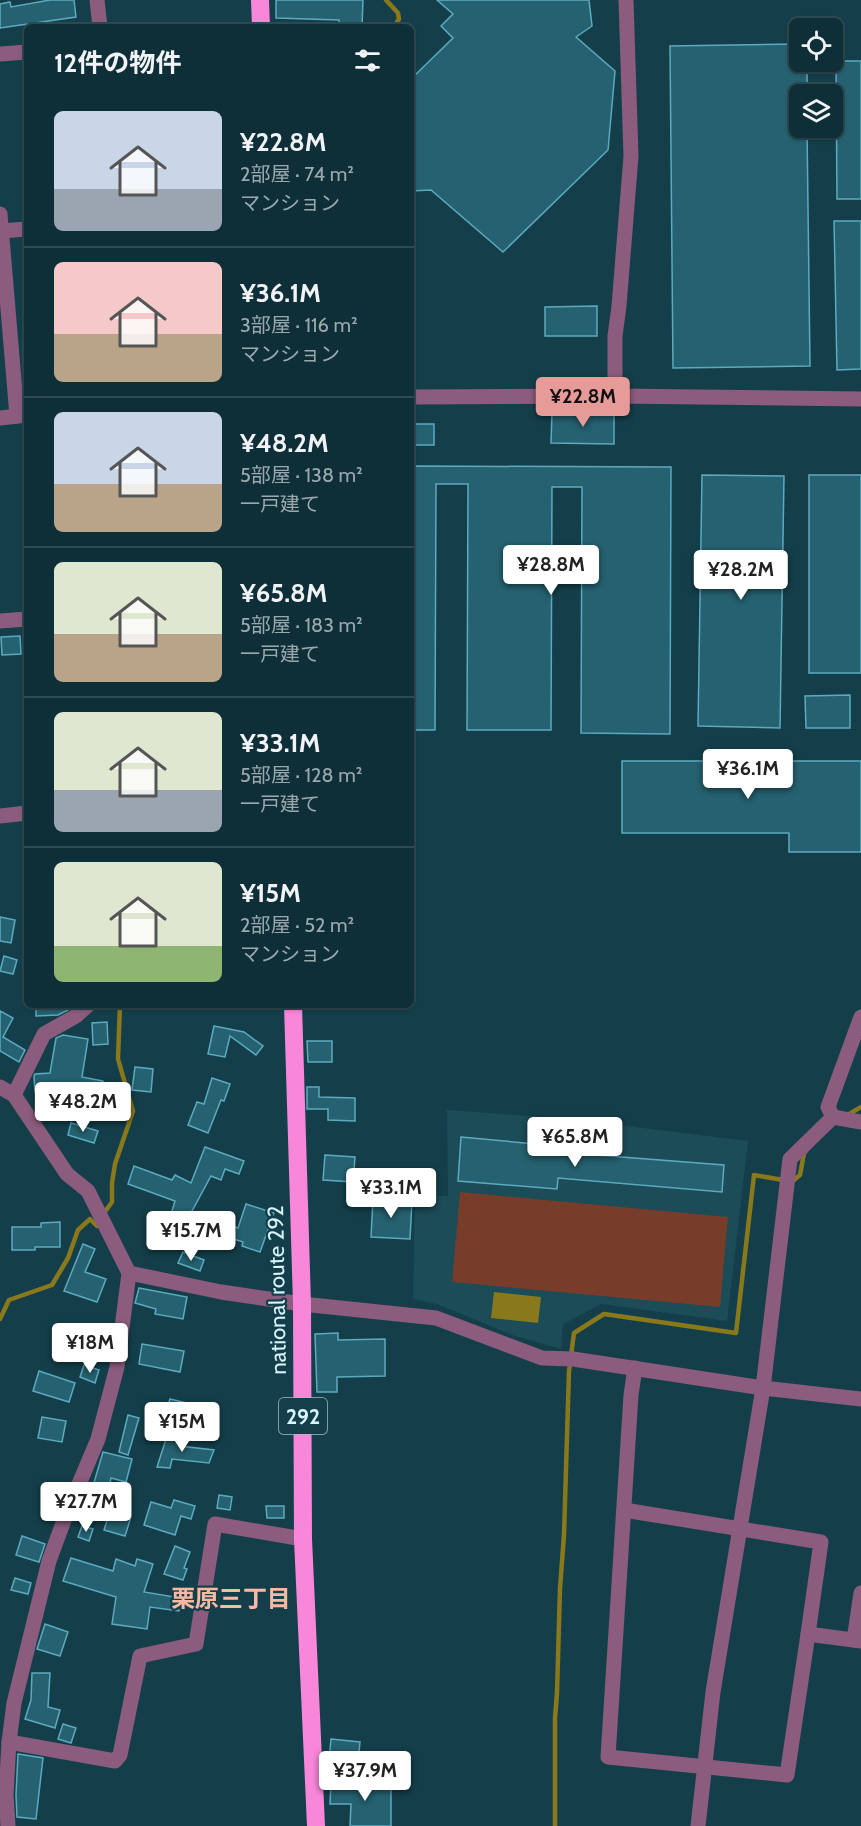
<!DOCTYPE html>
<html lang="ja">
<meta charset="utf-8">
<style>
:root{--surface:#0f2f38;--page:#183740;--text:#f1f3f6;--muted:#9ba9ae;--line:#2f4a53;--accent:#e69b98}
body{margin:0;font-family:Cabin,"Noto Sans JP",sans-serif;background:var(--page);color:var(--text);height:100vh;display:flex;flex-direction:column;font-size:22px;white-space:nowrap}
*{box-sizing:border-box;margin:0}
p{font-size:20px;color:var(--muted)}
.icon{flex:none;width:33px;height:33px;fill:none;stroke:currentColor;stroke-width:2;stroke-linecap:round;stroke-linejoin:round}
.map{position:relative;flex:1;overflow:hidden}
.sheet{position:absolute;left:24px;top:24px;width:390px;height:984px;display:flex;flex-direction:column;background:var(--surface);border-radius:9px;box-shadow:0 2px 4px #0004,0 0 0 2px var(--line)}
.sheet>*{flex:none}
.controls{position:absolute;left:789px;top:18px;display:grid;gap:12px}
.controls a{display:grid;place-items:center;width:54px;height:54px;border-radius:9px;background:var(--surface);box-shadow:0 2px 4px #0004,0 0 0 2px var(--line);font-size:30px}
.price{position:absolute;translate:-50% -51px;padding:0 14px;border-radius:6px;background:#fff;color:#222;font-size:20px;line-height:39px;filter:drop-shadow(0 2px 3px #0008)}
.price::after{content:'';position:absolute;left:50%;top:36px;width:18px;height:14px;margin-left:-9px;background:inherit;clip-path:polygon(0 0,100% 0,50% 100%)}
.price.on{background:var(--accent);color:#111}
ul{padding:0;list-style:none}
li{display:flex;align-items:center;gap:18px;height:150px;padding:0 30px}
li+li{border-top:2px solid var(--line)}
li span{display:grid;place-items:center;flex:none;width:168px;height:120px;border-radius:9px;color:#555}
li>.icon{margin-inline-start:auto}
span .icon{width:72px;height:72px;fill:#fffc;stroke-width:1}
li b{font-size:26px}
h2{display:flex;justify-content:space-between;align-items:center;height:72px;padding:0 30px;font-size:26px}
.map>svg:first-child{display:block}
.built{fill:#1b4c58}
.park{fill:#773c2a}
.water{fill:#8a791c}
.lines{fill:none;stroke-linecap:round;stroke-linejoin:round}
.stream{stroke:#8a791c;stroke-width:4.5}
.building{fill:#256170;stroke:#5caac0;stroke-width:1.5}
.minor{stroke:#8b5c7d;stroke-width:15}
.highway{stroke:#f887da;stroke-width:18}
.labels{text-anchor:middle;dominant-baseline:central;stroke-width:4.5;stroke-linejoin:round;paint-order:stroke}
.shield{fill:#143f4a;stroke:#9dbec8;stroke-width:1.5}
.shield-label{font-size:21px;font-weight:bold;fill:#d8f5fe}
.street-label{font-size:22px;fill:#d8f5fe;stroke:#143f4a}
.neighbourhood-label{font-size:24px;font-weight:bold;fill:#f9b9a4;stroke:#143f4a}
</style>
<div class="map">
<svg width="861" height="1826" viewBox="0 0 861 1826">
<rect width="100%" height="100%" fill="#143f4a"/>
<!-- built -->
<path class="built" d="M447 1110 570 1119 748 1141 727 1321 601 1304 563 1324 561 1349 515 1336 437 1304 413 1299 415 1196H448Z"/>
<!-- park -->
<path class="park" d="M460 1192 728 1217 720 1307 452 1282Z"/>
<!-- water -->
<path class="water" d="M494 1292 541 1297 538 1323 491 1318Z"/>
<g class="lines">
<!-- stream -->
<g class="stream">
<path d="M386 0 398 13 399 19 394 27"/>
<path d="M846 1116 861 1107"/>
<path d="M104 1213 112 1202V1183L115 1164 133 1111 118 1059 120 1005"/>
<path d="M0 1319 9 1300 52 1285 68 1258 78 1230 90 1219 97 1226 100 1221"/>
<path d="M555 1826V1718L557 1693 560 1588 564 1535 569 1371 574 1333 604 1314 736 1333 754 1175 783 1180H794L800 1175 804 1153 806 1151"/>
</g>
</g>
<!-- building -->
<g class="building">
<path d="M50 0H74L76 17 0 28V4L10 2 11 7Z"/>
<path d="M276 0H363L362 27H339V20L276 18Z"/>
<path d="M437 0H589L592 26 576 37 615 71 608 150 503 252 431 190 411 191V79L453 38 441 26 453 14Z"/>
<path d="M800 44V62H807V94H800V128H807L810 366 673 368 670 46Z"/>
<path d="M836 61H861V199H837Z"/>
<path d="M834 221H861V369L837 370Z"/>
<path d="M597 306V336H545V307Z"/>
<path d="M552 412 614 413V444L551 443Z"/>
<rect x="411" y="424" width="23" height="21"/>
<path d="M411 466 671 467 670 734 581 733 582 487H552L551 730H467L468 484H436L435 730H411Z"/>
<path d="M702 475 784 476 780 728 698 726Z"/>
<rect x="809" y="475" width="52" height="198"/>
<path d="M20 636 21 654 2 655 1 637Z"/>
<path d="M850 695V728H806L805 696Z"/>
<path d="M622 761H861V852H789V833H622Z"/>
<path d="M0 917 15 920 11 943 0 941Z"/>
<path d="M4 956 17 960 13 974 0 971Z"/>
<path d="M36 1005H68V1010L58 1015 36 1016Z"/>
<path d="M0 1011 13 1018 3 1037 25 1050 19 1062 0 1051Z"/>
<path d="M107 1022 108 1044 93 1045 92 1023Z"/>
<path d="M214 1026 244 1032 263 1046 256 1055 230 1036 225 1057 208 1054Z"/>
<path d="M63 1035 88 1039 82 1077 103 1081 98 1106 67 1100 69 1089 35 1092 34 1076 35 1074 50 1073 56 1038Z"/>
<path d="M307 1041H332V1062H308Z"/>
<path d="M135 1067 153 1069 151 1092 132 1090Z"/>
<path d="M212 1078 230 1084 224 1101 221 1100 208 1133 188 1125 197 1102 204 1104Z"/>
<path d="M307 1087H319V1097L355 1098V1121L328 1120V1109H307Z"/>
<path d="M71 1123 98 1131 94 1143 68 1135Z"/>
<path d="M461 1137 557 1146V1152L724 1165 722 1192 558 1178 557 1189 458 1181Z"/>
<path d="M205 1147 244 1161 239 1174 225 1169 221 1180 211 1176 191 1213 238 1228 246 1204 274 1213 260 1252 242 1246 243 1242 199 1228 195 1240 166 1231 175 1201 128 1184 134 1166 172 1180 175 1175 191 1183Z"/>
<path d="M325 1155 355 1157 353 1182 323 1180Z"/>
<path d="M373 1198 412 1201 410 1239 371 1237Z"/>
<path d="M60 1222V1247H35V1250H12V1227H41V1223Z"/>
<path d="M83 1244 95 1249 85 1272 106 1279 97 1302 64 1291Z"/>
<path d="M183 1252 204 1260 200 1271 178 1263Z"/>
<path d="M139 1288 187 1297 183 1319 155 1314 156 1309 135 1303Z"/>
<path d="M338 1333V1340L385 1339V1376L337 1377V1392H317L315 1334Z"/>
<path d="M142 1344 184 1351 180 1372 139 1364Z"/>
<path d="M84 1365 99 1370 95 1383 80 1377Z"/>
<path d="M39 1371 75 1383 69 1402 33 1391Z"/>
<path d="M170 1399 187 1403 183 1419 165 1415Z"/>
<path d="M128 1415 139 1418 128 1455 119 1452Z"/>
<path d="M42 1417 66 1421 62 1442 38 1438Z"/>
<path d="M168 1433 183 1438 180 1446 214 1450 209 1463 172 1459 170 1468 157 1467Z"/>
<path d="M103 1452 132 1459 126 1482 111 1478 105 1502 87 1497 91 1485 93 1486Z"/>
<path d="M219 1495 232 1497 230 1510 217 1508Z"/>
<path d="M174 1500 195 1506 191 1519 181 1516 175 1535 144 1525 151 1502 171 1508Z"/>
<path d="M266 1506H284V1518H267Z"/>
<path d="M110 1511 131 1517 125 1536 104 1530Z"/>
<path d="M82 1526 93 1529 89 1541 78 1537Z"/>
<path d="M22 1536 45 1544 39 1562 16 1555Z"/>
<path d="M175 1546 190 1552 184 1568 187 1569 183 1580 164 1574Z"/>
<path d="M71 1558 113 1571 116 1559 135 1566 137 1559 153 1564 144 1592 181 1598 179 1611 150 1607 147 1629 112 1624 116 1597 63 1581Z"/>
<path d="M15 1578 31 1583 28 1594 11 1590Z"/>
<path d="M45 1624 68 1632 60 1656 37 1649Z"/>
<path d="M32 1673H50L48 1707 60 1710 55 1728 25 1719 31 1700Z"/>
<path d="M63 1724 76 1728 71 1743 58 1739Z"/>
<path d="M331 1739 360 1742 358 1763 329 1760Z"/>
<path d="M18 1754 43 1758 36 1819 17 1817 16 1795Z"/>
<path d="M331 1781 391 1782V1826H350L351 1804H330Z"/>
</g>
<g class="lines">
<!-- minor -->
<g class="minor">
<path d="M97 0 100 27"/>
<path d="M0 54 27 52"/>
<path d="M0 214 17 416"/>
<path d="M0 231 27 229"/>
<path d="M615 396V336L619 306 631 156 626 0"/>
<path d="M411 397 615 396 861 399"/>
<path d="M0 418 27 415"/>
<path d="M0 621 27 619"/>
<path d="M0 816 27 813"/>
<path d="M0 1087 14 1095 67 1174 88 1191 129 1273 117 1367 98 1439 66 1515 49 1561 14 1703 9 1742 6 1795 8 1826"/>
<path d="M14 1095 44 1034 76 1016 88 1005"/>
<path d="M833 1117 828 1107 861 1017"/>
<path d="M129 1273 221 1292 302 1304 436 1318 542 1358 573 1359 763 1388 861 1399"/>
<path d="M635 1368 631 1395 608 1757 787 1775 808 1634 861 1641"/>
<path d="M624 1510 821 1542 808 1634"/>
<path d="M854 1640 861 1593"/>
<path d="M9 1742 115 1761 120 1755 140 1656 196 1644 215 1524 303 1539"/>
<path d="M698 1826 713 1692 763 1388 790 1159 833 1117 861 1122"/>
</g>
<!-- highway -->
<g class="highway">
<path d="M260 0 261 27"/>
<path d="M293 1005 302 1304 303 1539 316 1826"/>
</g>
</g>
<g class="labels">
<!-- shield labels -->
<rect class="shield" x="279" y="1398" width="48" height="36" rx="4.5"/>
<g class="shield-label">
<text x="303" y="1416">292</text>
</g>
<!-- street labels -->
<g class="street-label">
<text transform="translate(277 1290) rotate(-91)">national route 292</text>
</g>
<!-- neighbourhood labels -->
<g class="neighbourhood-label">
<text x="231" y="1598">栗原三丁目</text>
</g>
</g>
</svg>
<div class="controls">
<a><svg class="icon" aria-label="locate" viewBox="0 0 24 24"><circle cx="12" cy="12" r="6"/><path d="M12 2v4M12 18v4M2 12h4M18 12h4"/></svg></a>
<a><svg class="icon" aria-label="layers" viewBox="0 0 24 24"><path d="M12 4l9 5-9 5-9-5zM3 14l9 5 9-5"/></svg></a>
</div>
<b class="price on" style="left:583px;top:428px">¥22.8M</b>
<b class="price" style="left:551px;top:596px">¥28.8M</b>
<b class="price" style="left:741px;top:601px">¥28.2M</b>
<b class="price" style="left:748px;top:800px">¥36.1M</b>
<b class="price" style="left:83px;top:1133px">¥48.2M</b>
<b class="price" style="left:575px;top:1168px">¥65.8M</b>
<b class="price" style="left:391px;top:1219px">¥33.1M</b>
<b class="price" style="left:191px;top:1262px">¥15.7M</b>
<b class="price" style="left:90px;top:1374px">¥18M</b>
<b class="price" style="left:182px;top:1453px">¥15M</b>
<b class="price" style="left:86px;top:1533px">¥27.7M</b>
<b class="price" style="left:365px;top:1802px">¥37.9M</b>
<section class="sheet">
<h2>12件の物件<svg class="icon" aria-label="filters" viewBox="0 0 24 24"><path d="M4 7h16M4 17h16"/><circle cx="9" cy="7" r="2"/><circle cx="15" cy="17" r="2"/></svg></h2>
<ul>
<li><span style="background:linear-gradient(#c9d6e8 65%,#9aa5b1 0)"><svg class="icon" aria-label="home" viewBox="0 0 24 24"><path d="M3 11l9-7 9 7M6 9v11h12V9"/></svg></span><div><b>¥22.8M</b><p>2部屋 · 74 m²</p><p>マンション</p></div></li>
<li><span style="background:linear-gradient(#f6c9c9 60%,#b9a48a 0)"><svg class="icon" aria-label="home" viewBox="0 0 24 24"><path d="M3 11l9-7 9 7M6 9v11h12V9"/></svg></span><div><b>¥36.1M</b><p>3部屋 · 116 m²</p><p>マンション</p></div></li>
<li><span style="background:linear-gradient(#c9d6e8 60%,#b9a48a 0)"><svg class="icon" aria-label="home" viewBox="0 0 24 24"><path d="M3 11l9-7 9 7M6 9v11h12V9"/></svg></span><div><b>¥48.2M</b><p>5部屋 · 138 m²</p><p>一戸建て</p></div></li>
<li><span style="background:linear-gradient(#dfe7d0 60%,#b9a48a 0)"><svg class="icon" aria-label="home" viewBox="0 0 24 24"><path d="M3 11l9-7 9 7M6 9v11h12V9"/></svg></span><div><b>¥65.8M</b><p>5部屋 · 183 m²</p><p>一戸建て</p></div></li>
<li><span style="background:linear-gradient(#dfe7d0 65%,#9aa5b1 0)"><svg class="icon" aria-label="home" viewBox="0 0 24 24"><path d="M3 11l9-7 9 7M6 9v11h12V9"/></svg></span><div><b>¥33.1M</b><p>5部屋 · 128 m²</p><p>一戸建て</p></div></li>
<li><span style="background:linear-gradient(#dfe7d0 70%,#8fb573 0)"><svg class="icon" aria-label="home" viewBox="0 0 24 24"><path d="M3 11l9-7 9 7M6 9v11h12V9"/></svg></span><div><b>¥15M</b><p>2部屋 · 52 m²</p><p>マンション</p></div></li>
</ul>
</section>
</div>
